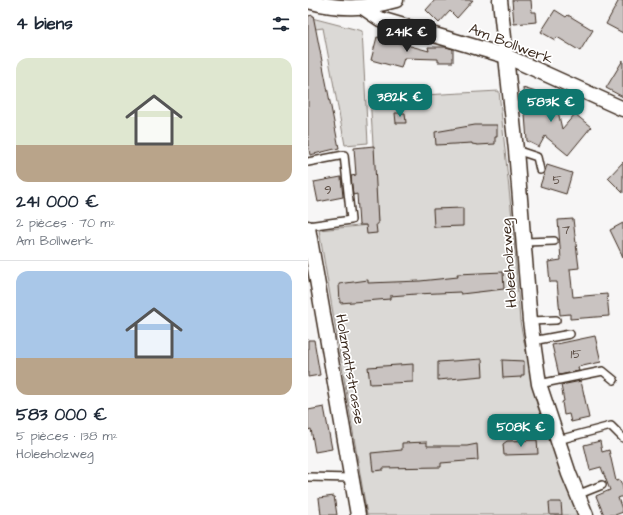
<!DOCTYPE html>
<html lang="fr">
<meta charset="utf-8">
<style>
:root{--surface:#fff;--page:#f6f6f7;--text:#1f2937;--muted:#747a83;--line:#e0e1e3;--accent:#0f766e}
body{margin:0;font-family:"Architects Daughter",sans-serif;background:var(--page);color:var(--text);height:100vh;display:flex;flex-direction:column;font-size:15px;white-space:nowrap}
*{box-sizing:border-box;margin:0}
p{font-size:13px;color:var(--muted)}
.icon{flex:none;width:22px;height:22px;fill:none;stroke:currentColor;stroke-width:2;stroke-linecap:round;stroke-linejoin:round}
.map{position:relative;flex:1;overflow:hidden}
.drawer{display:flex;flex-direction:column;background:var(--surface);width:308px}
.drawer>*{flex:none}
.price{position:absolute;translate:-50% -34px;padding:0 9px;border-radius:8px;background:var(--accent);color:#fff;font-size:13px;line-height:26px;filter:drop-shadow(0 1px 2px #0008)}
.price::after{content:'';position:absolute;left:50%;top:24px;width:12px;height:9px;margin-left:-6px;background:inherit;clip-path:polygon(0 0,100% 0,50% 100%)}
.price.current{background:#222;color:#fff}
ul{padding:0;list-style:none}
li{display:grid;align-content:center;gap:8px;height:212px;padding:0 16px}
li+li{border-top:1px solid var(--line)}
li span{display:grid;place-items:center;height:124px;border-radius:12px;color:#555}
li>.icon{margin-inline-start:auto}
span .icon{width:72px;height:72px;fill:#fffc;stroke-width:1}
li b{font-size:17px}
h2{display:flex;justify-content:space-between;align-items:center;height:48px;padding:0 16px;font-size:17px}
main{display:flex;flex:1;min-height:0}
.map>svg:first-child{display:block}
.green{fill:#dbd9d6;stroke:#8b827a}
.building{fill:#c9c3c1;stroke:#3b2a1e}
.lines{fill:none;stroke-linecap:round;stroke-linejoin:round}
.lane-casing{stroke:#3b2a1e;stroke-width:10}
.street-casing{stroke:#3b2a1e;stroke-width:17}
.lane{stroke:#fff;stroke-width:7}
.street{stroke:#fff;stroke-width:14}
.labels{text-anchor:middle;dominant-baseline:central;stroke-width:3.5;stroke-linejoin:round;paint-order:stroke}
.number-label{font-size:13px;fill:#5e5047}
.street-label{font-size:15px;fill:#3b2a1e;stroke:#fff}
</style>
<main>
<section class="drawer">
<h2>4 biens<svg class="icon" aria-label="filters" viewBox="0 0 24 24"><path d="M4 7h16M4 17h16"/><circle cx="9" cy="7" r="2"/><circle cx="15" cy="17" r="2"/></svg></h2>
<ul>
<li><span style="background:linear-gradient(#dfe7d0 70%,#b9a48a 0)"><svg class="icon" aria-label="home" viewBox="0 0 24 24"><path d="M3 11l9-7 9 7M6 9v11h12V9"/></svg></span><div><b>241 000 €</b><p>2 pièces · 70 m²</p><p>Am Bollwerk</p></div></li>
<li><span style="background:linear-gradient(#a9c7e8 70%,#b9a48a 0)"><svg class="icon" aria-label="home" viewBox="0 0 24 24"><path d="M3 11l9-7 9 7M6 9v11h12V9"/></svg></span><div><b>583 000 €</b><p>5 pièces · 138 m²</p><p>Holeeholzweg</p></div></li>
</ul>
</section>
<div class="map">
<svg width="315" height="515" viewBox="0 0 315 515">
<rect width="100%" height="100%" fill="#f7f6f6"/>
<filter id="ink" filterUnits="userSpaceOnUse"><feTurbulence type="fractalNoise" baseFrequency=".025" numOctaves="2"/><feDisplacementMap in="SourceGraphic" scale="8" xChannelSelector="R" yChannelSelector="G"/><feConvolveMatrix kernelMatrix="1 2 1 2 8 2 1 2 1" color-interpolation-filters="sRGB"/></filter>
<g filter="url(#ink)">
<!-- green -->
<g class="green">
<path d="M0 17 54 31 60 143 37 145 15 28 0 30Z"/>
<path d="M191 91 206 238 212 322 229 405 271 515H59L11 230 70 224 62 96 116 95Z"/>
</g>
<!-- building -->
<g class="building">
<path d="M127 0H165L149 18 142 11 131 23 118 10Z"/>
<path d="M204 0H223L224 12H228L229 22 206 24Z"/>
<path d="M311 0H315V33L298 24Z"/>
<path d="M247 10 258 17 260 15 285 30 272 51 249 37 247 40 233 32Z"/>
<path d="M5 15 31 148 2 155 0 144V16Z"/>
<path d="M69 37 121 51 120 47H138L145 49V62H130V59L96 58 93 68 63 60Z"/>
<path d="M315 60V97L298 88Z"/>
<path d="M215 88 247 98 254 129 267 114 283 127 260 155 237 136 231 147 219 141Z"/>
<path d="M87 113H97L98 123H88Z"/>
<path d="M167 125H189V137H187V144L170 145 164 144V143L128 145 127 132Z"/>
<path d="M66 146 70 224H68L69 233 59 234 58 225H51L49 194 45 195 43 176 48 175 46 148Z"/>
<path d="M315 162V193L300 178Z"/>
<path d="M239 165 264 173 258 194 232 186Z"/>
<path d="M33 177 35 197 10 202 6 182Z"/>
<path d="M155 208V226L126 227 125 209Z"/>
<path d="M265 219 271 268 262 269 265 297 299 294 301 316 262 319V314L252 315 249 282H242L240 262 253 260 250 220Z"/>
<path d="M315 223V257L302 230Z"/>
<path d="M195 272 196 289 153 294 152 292 108 294 82 296V299L32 303 31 284 60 280V283L112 281 150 277 149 274Z"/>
<path d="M287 336 293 362 270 367 271 371 251 375 244 345Z"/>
<path d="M0 340H6L12 375 0 377Z"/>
<path d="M174 359 175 376 130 380V362Z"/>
<path d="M194 360 216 361V375H213V377L195 378Z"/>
<path d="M105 364V382L62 384 60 367Z"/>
<path d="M273 381 281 418 263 422 261 414 256 415 254 402 256 401 253 385Z"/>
<path d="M16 407 24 449 7 452 3 429 0 430V410Z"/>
<path d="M229 440 230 454 196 455 195 444 199 441Z"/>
<path d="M292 441 294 452 301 450 308 481 312 480 315 488V496L310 498 315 512 307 515H296L288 496 302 490 293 467 282 470 276 445Z"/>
<path d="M119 442V446H159L169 444 170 460 133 463V467L75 468V470L65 471 63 453 94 450V443Z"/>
<path d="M26 496 29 515H13L11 498Z"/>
<path d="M241 502H253L254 515H242Z"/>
</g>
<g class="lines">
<defs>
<g id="lane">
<path d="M208 150 229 157 232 170"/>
<path d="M0 162 36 155 43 220 0 226"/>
<path d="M217 242 246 241"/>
<path d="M222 321 248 320"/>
<path d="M224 341 262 334"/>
<path d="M231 384 295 371 306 380"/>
<path d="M250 440 303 426 315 438"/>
<path d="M0 477 44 478"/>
<path d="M269 495 294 485"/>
</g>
<g id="street">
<path d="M192 0 208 150 222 321 231 384 261 474 278 515"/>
<path d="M0 1C32 10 56 9 88 0"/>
<path d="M56 8 72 19 198 56 315 109"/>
<path d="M0 228 50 515"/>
</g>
</defs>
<!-- lane casing -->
<use href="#lane" class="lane-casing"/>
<!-- street casing -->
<use href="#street" class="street-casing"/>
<!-- lane -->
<use href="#lane" class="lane"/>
<!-- street -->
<use href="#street" class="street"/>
</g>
</g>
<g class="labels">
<!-- number labels -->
<g class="number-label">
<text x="249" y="180">5</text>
<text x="20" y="190">9</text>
<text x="258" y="230">7</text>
<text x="268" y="354">15</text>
</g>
<!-- street labels -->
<g class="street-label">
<text transform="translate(203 44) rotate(21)">Am Bollwerk</text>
<text transform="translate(201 263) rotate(-94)">Holeeholzweg</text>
<text transform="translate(42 369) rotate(80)">Holzmattstrasse</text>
</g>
</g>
</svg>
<b class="price current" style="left:99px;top:53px">241K €</b>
<b class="price" style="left:92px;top:118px">382K €</b>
<b class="price" style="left:243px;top:123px">583K €</b>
<b class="price" style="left:213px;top:448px">508K €</b>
</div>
</main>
